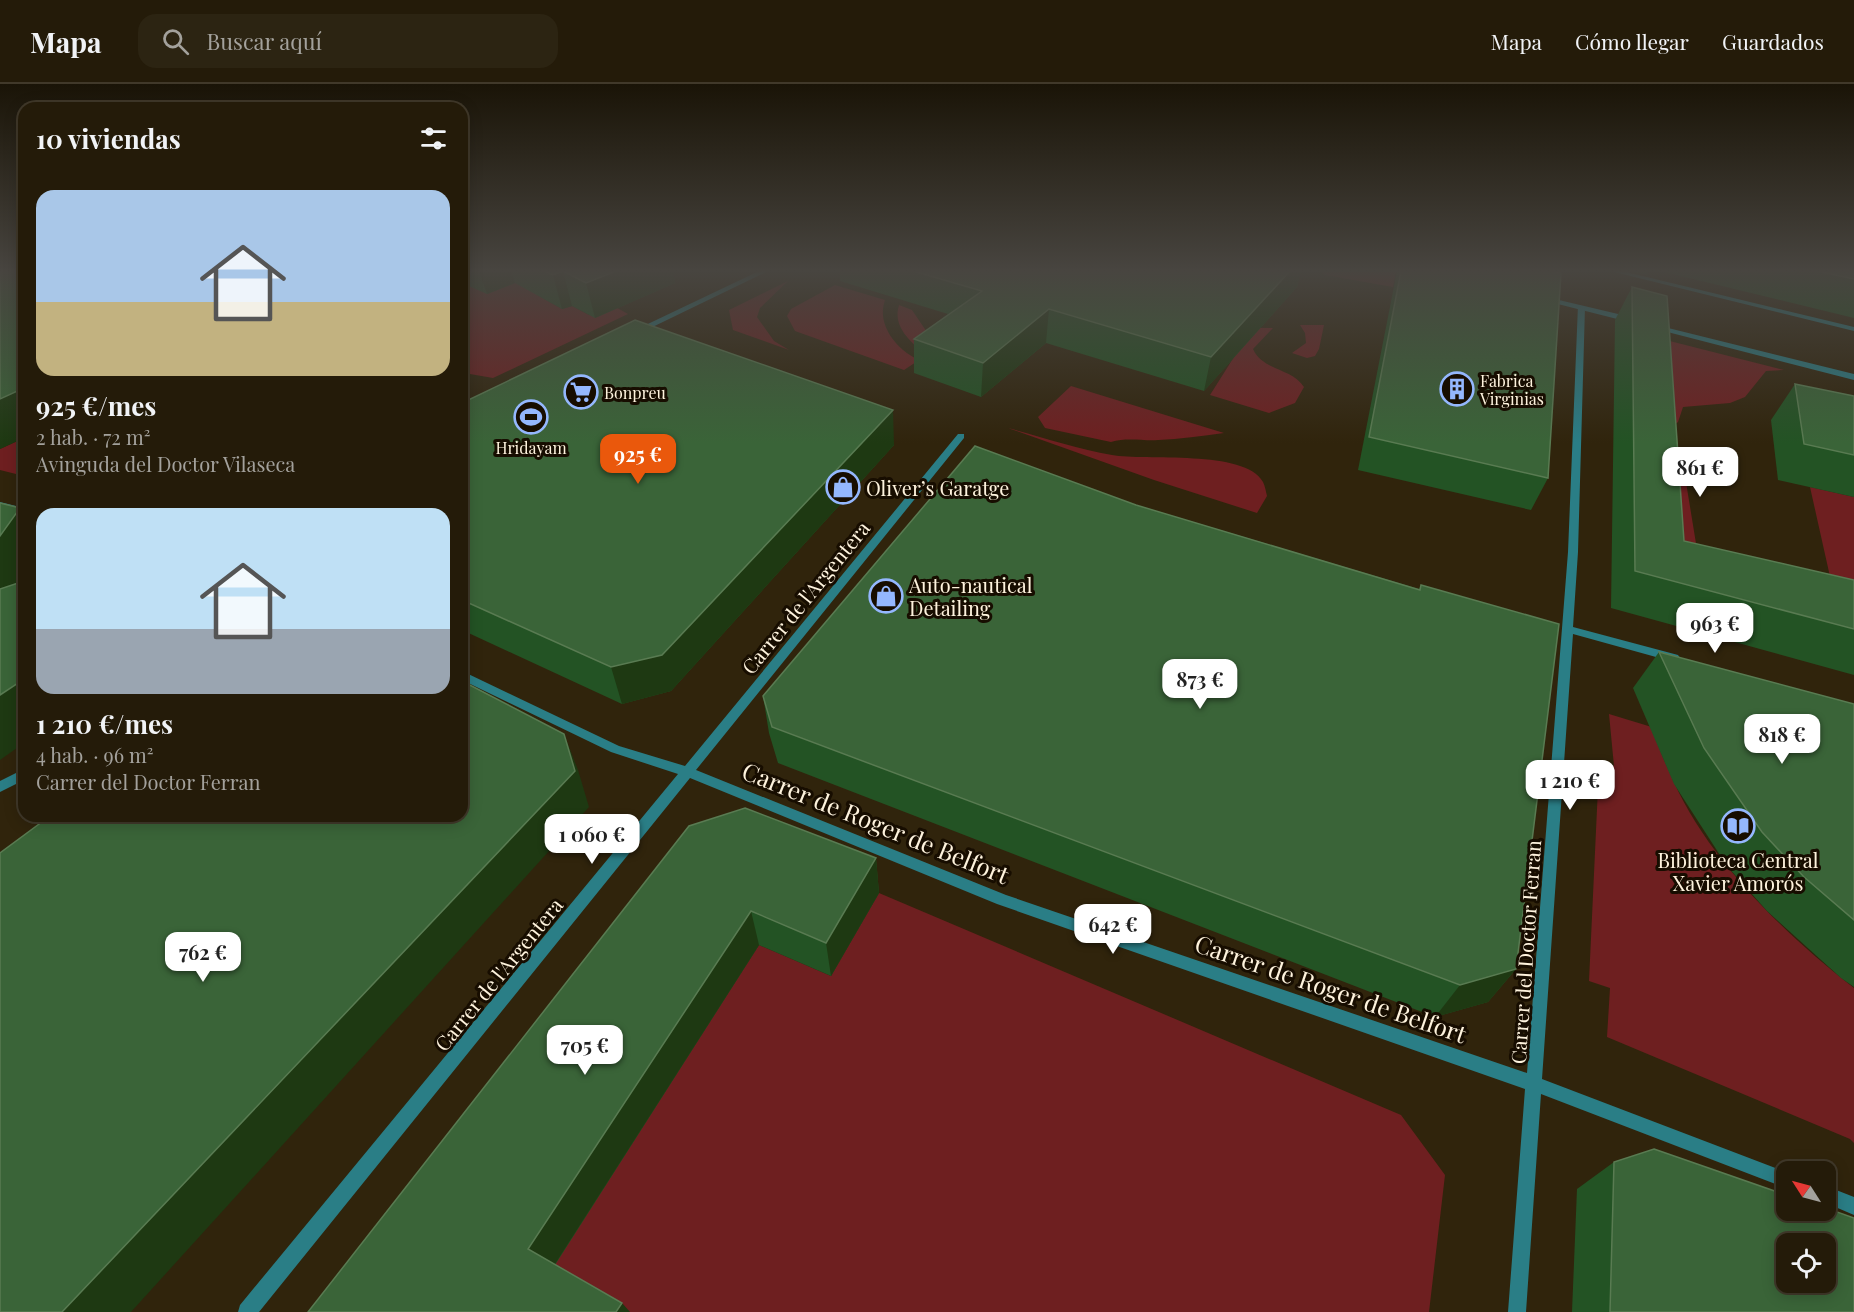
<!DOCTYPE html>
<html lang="es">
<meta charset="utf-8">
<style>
:root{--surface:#241b09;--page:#2c2412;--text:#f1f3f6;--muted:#a3a19c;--line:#41392a;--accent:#ea580c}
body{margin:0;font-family:"Playfair Display",serif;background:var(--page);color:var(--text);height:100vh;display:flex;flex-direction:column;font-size:22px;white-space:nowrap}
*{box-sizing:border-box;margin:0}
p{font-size:20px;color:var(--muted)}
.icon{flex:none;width:33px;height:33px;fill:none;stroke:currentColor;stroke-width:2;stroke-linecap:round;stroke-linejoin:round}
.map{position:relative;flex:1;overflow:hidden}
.drawer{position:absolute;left:18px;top:18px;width:450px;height:720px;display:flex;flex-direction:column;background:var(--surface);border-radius:18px;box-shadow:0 3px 15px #0003,0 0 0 2px var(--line)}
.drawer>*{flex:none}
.needle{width:39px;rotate:306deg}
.buttons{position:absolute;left:1776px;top:1077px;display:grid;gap:12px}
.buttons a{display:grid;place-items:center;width:60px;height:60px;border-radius:12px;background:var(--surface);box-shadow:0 3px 15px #0003,0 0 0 2px var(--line);font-size:30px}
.price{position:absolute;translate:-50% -51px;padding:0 14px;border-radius:12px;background:#fff;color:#222;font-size:20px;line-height:39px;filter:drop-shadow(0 2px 3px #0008)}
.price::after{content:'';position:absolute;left:50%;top:36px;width:18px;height:14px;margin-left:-9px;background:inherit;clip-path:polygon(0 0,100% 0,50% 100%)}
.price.current{background:var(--accent);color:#fff}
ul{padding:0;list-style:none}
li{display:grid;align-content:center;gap:12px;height:318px;padding:0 18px}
li span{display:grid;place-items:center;height:186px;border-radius:18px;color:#555}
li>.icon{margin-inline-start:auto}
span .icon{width:108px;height:108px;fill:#fffc;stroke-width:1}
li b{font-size:26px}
h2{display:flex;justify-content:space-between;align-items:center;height:72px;padding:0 18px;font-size:26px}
header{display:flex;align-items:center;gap:36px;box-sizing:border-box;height:84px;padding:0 30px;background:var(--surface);border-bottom:2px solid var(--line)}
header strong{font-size:28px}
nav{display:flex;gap:33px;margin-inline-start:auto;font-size:21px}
.search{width:420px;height:54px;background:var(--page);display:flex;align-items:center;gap:15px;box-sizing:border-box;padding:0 21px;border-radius:18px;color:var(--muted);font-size:22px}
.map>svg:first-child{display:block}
.green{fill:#6e1f20}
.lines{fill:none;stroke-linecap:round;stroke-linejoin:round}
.minor{fill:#2a7e86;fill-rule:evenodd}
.tertiary{fill:#2a7e86;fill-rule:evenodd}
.wall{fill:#235324}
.shaded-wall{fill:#1e3912}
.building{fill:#3a6438;stroke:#597b52;stroke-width:1.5;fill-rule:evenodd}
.labels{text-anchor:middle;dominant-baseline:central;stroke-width:6;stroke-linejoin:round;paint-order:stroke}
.far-poi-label{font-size:16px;fill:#fef3dd;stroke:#170d00;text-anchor:start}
.poi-label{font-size:20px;fill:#fef3dd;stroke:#170d00;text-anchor:start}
.street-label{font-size:20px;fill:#fef3dd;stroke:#170d00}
.near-street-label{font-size:24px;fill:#fef3dd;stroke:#170d00}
</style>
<header>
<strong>Mapa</strong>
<div class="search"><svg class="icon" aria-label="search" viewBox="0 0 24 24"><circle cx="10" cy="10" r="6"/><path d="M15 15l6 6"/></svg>Buscar aquí</div>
<nav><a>Mapa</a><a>Cómo llegar</a><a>Guardados</a></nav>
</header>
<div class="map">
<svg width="1854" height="1228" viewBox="0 0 1854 1228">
<rect width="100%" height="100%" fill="#30240c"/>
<!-- green -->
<g class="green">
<path d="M1320 187H1396L1393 203 1325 191Z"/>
<path d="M539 190V212L562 225 572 222 589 231 612 221 628 230 493 294 470 290 462 294V199Z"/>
<path d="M788 197 760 224 757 233 774 257 789 266 733 246 729 226Z"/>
<path d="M835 201 885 216C876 241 897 266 919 276L904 286 795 247 787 232 791 225Z"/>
<path d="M899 221 912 226 931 254 926 271C911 258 892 243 899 221Z"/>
<path d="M1300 241H1324L1319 265 1315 272 1307 274 1292 269 1306 259 1305 249Z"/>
<path d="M1200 243 1273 244 1253 265C1263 287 1292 284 1304 303L1295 319 1269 329 1210 311 1234 273Z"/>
<path d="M1650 252 1784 286 1766 287 1745 313 1730 319 1683 323 1678 338 1667 347Z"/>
<path d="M1071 302 1224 349C1202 352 1180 355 1158 356 1142 357 1127 353 1111 358L1045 344 1038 333Z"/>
<path d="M1008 344C1042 353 1077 365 1112 371 1145 377 1245 365 1263 398 1265 402 1266 408 1267 412L1257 429 1154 396Z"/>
<path d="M24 354V392L0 386V365Z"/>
<path d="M1655 387 1685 392 1701 490 1835 515 1810 403 1854 413V540L1659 493Z"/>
<path d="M1609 630 1655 644C1656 660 1663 673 1669 687 1704 772 1782 848 1854 904V1059L1850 1055 1607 953 1610 904 1589 897 1599 682H1614Z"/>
<path d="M879 809 1401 1031 1445 1091 1429 1228H620L550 1188 759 861 831 892Z"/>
</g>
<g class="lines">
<!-- minor -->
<g class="minor">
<path d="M759 187H768L638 250 631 248Z"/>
<path d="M1578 221 1585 223 1578 468 1573 543 1678 571 1680 574 1674 578 1573 550 1542 995 1786 1088V1104L1541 1010 1526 1228H1508L1525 1005 997 820 690 694 259 1228H238L240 1221 678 690 611 668 462 596V587L619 662 685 682 958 350H964V354L696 686 1006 811 1527 989 1568 468Z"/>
<path d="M0 418 24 424V430L0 424Z"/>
<path d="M24 685V696L0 708V697Z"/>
<path d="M1826 1102 1854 1113V1131L1826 1119Z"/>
</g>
<!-- tertiary -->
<g class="tertiary">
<path d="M1610 187H1622L1854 243V247Z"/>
<path d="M1542 212 1635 234 1636 236 1629 238 1542 216Z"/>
<path d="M1652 240 1854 290V296L1652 244Z"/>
</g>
</g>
<!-- wall -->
<g class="wall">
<path d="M462 187H673L675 199 595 234 572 222 562 225 515 199 487 210 462 199Z"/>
<path d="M840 187H1301L1297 203 1204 307 1046 259 981 313 914 289V255L948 230 840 197Z"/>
<path d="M1397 187H1559L1548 394 1531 426 1358 386Z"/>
<path d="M1625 187H1649L1647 191Z"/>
<path d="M1660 187H1854V234Z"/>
<path d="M1632 203 1684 457 1854 496V591L1611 524 1615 236Z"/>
<path d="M1795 300 1854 312V413L1778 396 1771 336Z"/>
<path d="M462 319 894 361 671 607 622 620 462 546Z"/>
<path d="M1136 421 1419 505 1421 501 1516 885 1488 918 1435 933 778 679 769 649 763 612Z"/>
<path d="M1659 568 1854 620V903L1841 894 1767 827 1727 782 1674 700 1633 604Z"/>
<path d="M689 742 876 774 879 809 831 892 759 861 555 1181 308 1228Z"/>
<path d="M1614 1078 1854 1228H1572L1577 1105Z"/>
</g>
<!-- shaded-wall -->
<g class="shaded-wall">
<path d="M479 187H511L515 199 487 210Z"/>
<path d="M563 187 572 222 562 225 553 191Z"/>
<path d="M616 187H673L675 199 595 234 586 199Z"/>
<path d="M1290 187H1301L1297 203 1204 307 1211 273Z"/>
<path d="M1049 225 1046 259 981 313 983 279Z"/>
<path d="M24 304V354L0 365V315Z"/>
<path d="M893 326 894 361 671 607 622 620 611 583Z"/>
<path d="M20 424 24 429V503L0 540V452Z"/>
<path d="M24 595V659L0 676V611Z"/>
<path d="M564 650 578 686 589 723 131 1228H62Z"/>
<path d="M876 774 879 809 831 892 826 859Z"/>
<path d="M751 827 759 861 550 1188 528 1165Z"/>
<path d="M1516 885 1488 918 1435 933 1460 901Z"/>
<path d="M622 1219 630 1228H616Z"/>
</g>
<!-- building -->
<g class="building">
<path d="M0 187H24V304L0 315Z"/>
<path d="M545 187H616L586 199 563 187 553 191Z"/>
<path d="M913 187H1290L1211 273 1049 225 983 279 914 255 982 207Z"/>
<path d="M1401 187H1552L1561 189 1548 394 1369 353Z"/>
<path d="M1817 187H1854V195Z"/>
<path d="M1632 203 1667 212 1684 457 1854 496V545L1635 487Z"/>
<path d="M635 236 893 326 662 571 611 583 462 516V319Z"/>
<path d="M1795 300 1854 312V371L1804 360Z"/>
<path d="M975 362 1136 421 1420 506 1421 501 1559 540 1516 885 1460 901 772 643 763 612Z"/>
<path d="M0 419 20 424 0 452Z"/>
<path d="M24 497V595L0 611V505Z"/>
<path d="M1659 568 1854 620V836L1804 793 1762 748 1704 664Z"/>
<path d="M462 597 564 650 575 687 62 1228H0V769L50 732H462Z"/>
<path d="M745 724 876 774 826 859 751 827 528 1165 622 1219 616 1228H308L689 742Z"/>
<path d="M1654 1065 1786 1111V1126H1826V1124L1854 1134V1228H1610L1614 1078ZM1786 1160H1826V1198H1786Z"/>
</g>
<!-- sky -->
<linearGradient id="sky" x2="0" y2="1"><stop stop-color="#1a1407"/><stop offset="0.52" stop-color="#484540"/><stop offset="1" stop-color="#484540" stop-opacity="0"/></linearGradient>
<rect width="1854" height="359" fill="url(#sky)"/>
<!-- icons -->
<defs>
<symbol id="building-ring" viewBox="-11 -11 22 22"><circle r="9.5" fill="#170d00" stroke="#94b7fd" stroke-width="1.5"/><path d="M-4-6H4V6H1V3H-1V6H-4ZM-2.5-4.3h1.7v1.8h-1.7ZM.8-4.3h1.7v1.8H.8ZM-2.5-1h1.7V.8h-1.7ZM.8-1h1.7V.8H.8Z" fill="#94b7fd"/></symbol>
<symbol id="supermarket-ring" viewBox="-11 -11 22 22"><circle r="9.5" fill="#170d00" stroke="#94b7fd" stroke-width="1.5"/><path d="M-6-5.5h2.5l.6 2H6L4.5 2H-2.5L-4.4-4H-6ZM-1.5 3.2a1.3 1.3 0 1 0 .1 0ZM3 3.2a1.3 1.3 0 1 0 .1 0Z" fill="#94b7fd"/></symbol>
<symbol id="stadium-ring" viewBox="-11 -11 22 22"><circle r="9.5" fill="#170d00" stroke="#94b7fd" stroke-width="1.5"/><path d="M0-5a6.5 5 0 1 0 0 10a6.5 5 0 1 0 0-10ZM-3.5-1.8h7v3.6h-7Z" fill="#94b7fd"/></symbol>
<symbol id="shop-ring" viewBox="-11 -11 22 22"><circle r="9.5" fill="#170d00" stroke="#94b7fd" stroke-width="1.5"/><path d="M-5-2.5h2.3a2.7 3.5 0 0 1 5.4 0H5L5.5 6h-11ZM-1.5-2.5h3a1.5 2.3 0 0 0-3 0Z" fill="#94b7fd"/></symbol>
<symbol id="library-ring" viewBox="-11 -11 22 22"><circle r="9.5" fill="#170d00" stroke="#94b7fd" stroke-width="1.5"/><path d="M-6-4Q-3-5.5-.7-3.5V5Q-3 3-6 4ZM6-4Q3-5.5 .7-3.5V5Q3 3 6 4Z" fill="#94b7fd"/></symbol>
</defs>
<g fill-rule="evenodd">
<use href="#building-ring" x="1438" y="286" width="38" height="38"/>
<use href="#supermarket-ring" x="562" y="289" width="38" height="38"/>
<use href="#stadium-ring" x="512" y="314" width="38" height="38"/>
<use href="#shop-ring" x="824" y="384" width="38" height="38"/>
<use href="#shop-ring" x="867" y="493" width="38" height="38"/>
<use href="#library-ring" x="1719" y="723" width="38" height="38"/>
</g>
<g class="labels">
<!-- far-poi labels -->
<g class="far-poi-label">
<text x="1480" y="296">Fabrica<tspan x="1480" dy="18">Virginias</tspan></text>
<text x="604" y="308">Bonpreu</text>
<text x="531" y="363" text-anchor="middle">Hridayam</text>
</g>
<!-- poi labels -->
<g class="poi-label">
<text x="866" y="403">Oliver’s Garatge</text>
<text x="909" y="500">Auto-nautical<tspan x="909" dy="23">Detailing</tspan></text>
<text x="1738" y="775" text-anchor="middle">Biblioteca Central<tspan x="1738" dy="23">Xavier Amorós</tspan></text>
</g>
<!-- street labels -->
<g class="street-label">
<text transform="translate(805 513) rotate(-51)">Carrer de l'Argentera</text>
<text transform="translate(1525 868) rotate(-86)">Carrer del Doctor Ferran</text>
<text transform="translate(498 890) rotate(-51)">Carrer de l'Argentera</text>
</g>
<!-- near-street labels -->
<g class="near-street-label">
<text transform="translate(876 738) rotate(22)">Carrer de Roger de Belfort</text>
<text transform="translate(1331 904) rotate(19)">Carrer de Roger de Belfort</text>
</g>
</g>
</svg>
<div class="buttons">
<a><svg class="needle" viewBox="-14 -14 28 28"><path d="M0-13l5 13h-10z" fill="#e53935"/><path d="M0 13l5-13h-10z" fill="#a3a19c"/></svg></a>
<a><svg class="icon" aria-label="locate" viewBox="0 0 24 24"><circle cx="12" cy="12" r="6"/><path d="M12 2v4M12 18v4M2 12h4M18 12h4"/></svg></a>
</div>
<b class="price current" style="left:638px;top:401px">925 €</b>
<b class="price" style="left:1700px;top:414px">861 €</b>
<b class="price" style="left:1715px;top:570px">963 €</b>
<b class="price" style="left:1200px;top:626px">873 €</b>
<b class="price" style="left:1782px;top:681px">818 €</b>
<b class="price" style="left:1570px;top:727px">1 210 €</b>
<b class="price" style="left:592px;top:781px">1 060 €</b>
<b class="price" style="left:1113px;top:871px">642 €</b>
<b class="price" style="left:203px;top:899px">762 €</b>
<b class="price" style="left:585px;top:992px">705 €</b>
<section class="drawer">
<h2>10 viviendas<svg class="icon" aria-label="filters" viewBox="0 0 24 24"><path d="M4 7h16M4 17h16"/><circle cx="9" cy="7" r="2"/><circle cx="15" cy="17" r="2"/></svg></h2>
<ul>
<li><span style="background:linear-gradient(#a9c7e8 60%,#c2b280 0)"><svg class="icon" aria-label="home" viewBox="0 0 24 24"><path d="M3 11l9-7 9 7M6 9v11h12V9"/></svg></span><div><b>925 €/mes</b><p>2 hab. · 72 m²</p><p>Avinguda del Doctor Vilaseca</p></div></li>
<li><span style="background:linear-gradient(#bfe0f5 65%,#9aa5b1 0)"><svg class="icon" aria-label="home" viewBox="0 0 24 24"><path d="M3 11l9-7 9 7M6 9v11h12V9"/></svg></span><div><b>1 210 €/mes</b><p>4 hab. · 96 m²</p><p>Carrer del Doctor Ferran</p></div></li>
</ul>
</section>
</div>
